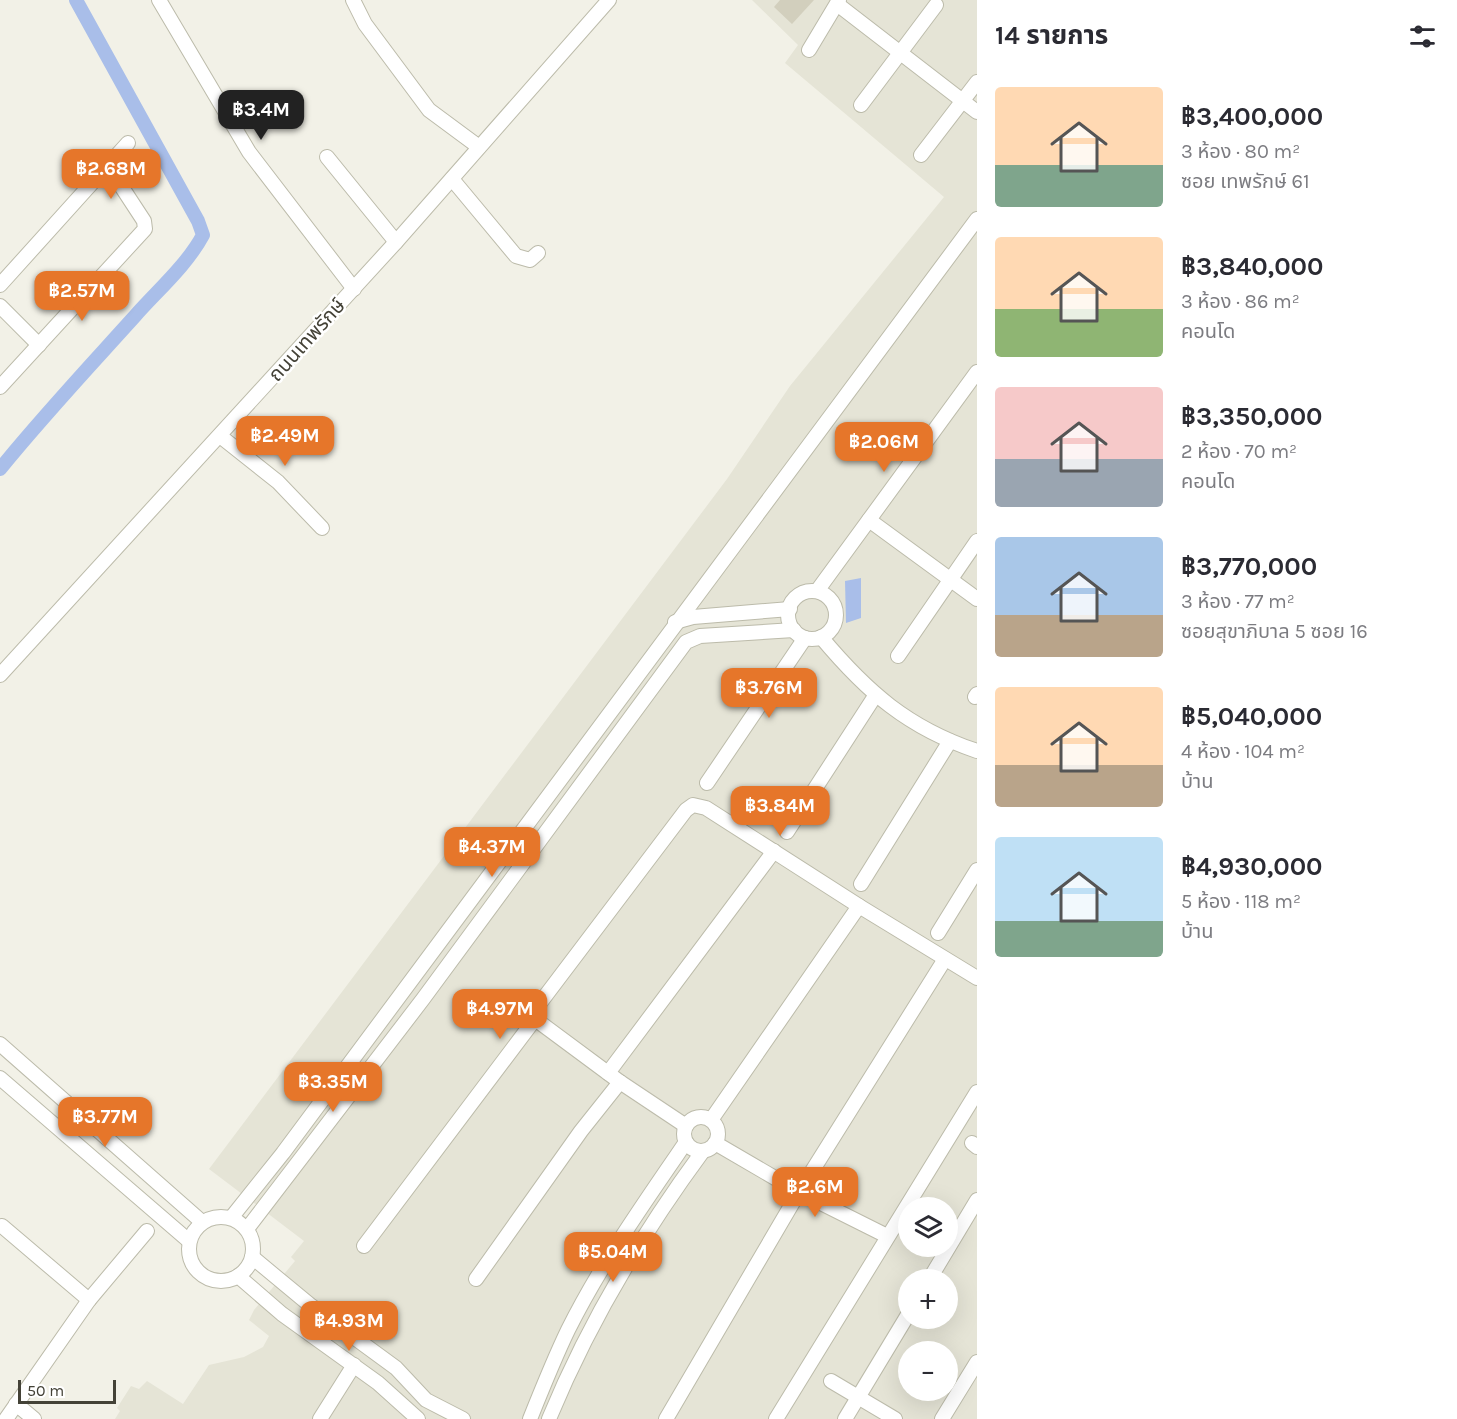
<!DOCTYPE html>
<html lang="th">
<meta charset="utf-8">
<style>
:root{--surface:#fff;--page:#f2f2f3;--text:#2b2b33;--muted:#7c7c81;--accent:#e6762a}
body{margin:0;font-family:Karla,"Noto Sans Thai",sans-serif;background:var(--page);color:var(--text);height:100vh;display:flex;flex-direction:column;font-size:22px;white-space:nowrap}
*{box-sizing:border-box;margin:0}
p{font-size:20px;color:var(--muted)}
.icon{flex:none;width:33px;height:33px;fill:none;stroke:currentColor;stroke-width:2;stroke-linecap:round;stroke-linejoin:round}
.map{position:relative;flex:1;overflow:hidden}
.drawer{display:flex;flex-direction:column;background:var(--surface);width:480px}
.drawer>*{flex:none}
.tools{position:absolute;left:898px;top:1197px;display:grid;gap:12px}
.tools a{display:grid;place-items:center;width:60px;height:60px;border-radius:50%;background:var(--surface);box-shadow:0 6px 24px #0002;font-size:30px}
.scale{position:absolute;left:18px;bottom:15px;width:98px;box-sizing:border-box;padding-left:6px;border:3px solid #444237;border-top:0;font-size:16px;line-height:21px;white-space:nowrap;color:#444237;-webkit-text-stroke:4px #fff;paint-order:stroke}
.price{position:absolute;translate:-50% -51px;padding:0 14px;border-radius:12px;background:var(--accent);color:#fff;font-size:20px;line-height:39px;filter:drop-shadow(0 2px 3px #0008)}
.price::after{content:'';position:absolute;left:50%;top:36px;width:18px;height:14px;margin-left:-9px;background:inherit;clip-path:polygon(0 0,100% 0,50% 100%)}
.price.current{background:#222;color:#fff}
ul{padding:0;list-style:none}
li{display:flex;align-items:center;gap:18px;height:150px;padding:0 18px}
li span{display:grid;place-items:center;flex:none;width:168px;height:120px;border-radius:6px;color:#555}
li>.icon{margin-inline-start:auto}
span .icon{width:72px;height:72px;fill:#fffc;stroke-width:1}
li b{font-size:26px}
h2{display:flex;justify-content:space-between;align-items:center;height:72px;padding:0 18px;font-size:26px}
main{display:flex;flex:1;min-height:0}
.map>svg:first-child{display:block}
.residential{fill:#e5e4d6;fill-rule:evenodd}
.water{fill:#a9bee9}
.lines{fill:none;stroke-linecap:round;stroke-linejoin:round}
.canal{stroke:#a9bee9;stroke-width:14}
.building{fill:#d2cfbd}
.minor-casing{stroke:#bcbbaa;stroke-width:16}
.minor{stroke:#fff;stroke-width:14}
.labels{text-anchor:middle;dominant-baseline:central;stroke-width:5;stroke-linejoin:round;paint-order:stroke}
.street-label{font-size:20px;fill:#444237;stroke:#fff}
</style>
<main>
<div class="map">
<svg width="977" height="1419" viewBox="0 0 977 1419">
<rect width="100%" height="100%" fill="#f2f1e7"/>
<!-- residential -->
<path class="residential" d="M752 0H977V1419H115L120 1411 117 1408 131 1386 139 1389 147 1381 183 1404 209 1365 244 1357 263 1347 269 1336 249 1320 254 1310 295 1261 291 1257 304 1241 209 1169 727 479 790 386 944 197 785 63 798 45ZM909 1208H948V1246H909ZM909 1280H948V1318H909ZM909 1352H948V1390H909Z"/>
<!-- water -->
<path class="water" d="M861 578V618L846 623 845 581Z"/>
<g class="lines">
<!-- canal -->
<path class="canal" d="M0 469C43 416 89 367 135 316 157 291 187 265 203 235L198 221 76 0"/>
</g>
<!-- building -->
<path class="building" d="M780 0H814L792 24 774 7Z"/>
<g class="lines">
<defs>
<g id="minor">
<path d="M159 0 249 152 354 289"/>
<path d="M353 0 365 24 429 110 479 147"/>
<path d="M837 4 977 112"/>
<path d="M809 50 839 0"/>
<path d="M861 105 936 5"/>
<path d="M921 155 977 82"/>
<path d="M327 157 396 242"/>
<path d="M452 179 516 256 530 260 538 253"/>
<path d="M0 285 128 143"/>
<path d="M0 306 39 345"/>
<path d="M0 387 145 229 144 221 108 166"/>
<path d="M220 436 278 482 322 528"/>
<path d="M869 520 977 599"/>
<path d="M817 591 977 372"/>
<circle cx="812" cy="615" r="24"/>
<path d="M675 622 693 617 790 609"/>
<path d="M821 637C867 692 908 728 977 751"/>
<path d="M898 656 977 541"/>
<path d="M0 675 396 242 609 0"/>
<path d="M975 697 977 694"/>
<path d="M707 783 805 638"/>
<path d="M787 832 875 696"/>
<path d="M861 884 950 741"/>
<path d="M859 906 977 978"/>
<path d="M938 933 977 870"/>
<path d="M535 1019 540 1003 686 810 693 805 706 808 859 906 711 1120"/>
<path d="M0 1044 202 1222"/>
<path d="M608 1073 774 851"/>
<path d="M0 1078 189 1241"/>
<circle cx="701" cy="1134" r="17"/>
<path d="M715 1143 799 1192 887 1236"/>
<path d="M972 1143 977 1147"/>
<circle cx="221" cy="1249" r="32"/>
<path d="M231 1218 283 1153 977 219"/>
<path d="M2 1226 89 1300"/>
<path d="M247 1229 423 999 686 642 700 636 794 630"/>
<path d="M364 1246 535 1019 620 1082 686 1126"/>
<path d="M252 1257 310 1305 396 1368 426 1400 463 1419"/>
<path d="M238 1276 282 1314 378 1383 418 1419"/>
<path d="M476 1279 581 1131 620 1082"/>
<path d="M929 1280 977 1200"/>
<path d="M831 1381 895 1419"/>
<path d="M16 1404 34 1419"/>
<path d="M6 1419 89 1300 147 1231"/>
<path d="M320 1419 354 1365"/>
<path d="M530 1419C542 1389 554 1359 568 1330 601 1264 644 1203 686 1142"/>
<path d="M549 1419C589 1322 641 1235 703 1151"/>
<path d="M666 1419 799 1192 945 959"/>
<path d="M776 1419 977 1092"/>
<path d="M845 1419 909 1313"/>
<path d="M942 1419 977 1362"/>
</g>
</defs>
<!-- minor casing -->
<use href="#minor" class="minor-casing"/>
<!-- minor -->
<use href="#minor" class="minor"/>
</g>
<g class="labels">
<!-- street labels -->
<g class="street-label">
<text transform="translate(307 340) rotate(-48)">ถนนเทพรักษ์</text>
</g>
</g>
</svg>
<div class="tools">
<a><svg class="icon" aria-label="layers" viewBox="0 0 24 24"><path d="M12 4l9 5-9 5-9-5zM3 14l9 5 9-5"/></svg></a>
<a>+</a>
<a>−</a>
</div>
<div class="scale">50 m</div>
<b class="price current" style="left:261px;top:141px">฿3.4M</b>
<b class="price" style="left:111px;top:200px">฿2.68M</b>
<b class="price" style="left:82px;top:322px">฿2.57M</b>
<b class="price" style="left:285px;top:467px">฿2.49M</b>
<b class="price" style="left:884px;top:473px">฿2.06M</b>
<b class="price" style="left:769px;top:719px">฿3.76M</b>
<b class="price" style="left:780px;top:837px">฿3.84M</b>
<b class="price" style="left:492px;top:878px">฿4.37M</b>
<b class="price" style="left:500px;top:1040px">฿4.97M</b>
<b class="price" style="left:333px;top:1113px">฿3.35M</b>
<b class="price" style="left:105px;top:1148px">฿3.77M</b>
<b class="price" style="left:815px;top:1218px">฿2.6M</b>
<b class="price" style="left:613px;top:1283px">฿5.04M</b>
<b class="price" style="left:349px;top:1352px">฿4.93M</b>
</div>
<section class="drawer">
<h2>14 รายการ<svg class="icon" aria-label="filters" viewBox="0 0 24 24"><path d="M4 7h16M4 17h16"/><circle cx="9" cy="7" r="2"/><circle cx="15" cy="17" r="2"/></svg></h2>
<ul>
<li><span style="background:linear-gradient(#ffd9b3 65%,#7fa58c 0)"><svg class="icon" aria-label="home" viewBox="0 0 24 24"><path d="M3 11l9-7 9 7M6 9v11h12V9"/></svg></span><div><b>฿3,400,000</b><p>3 ห้อง · 80 m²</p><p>ซอย เทพรักษ์ 61</p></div></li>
<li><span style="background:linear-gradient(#ffd9b3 60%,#8fb573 0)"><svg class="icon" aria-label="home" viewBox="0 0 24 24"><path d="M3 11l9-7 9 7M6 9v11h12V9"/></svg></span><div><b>฿3,840,000</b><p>3 ห้อง · 86 m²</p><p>คอนโด</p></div></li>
<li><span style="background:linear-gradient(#f6c9c9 60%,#9aa5b1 0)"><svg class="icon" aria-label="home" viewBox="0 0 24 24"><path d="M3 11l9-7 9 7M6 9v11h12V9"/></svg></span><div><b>฿3,350,000</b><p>2 ห้อง · 70 m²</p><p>คอนโด</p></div></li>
<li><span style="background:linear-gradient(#a9c7e8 65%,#b9a48a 0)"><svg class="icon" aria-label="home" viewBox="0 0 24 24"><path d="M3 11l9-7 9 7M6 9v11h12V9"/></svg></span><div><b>฿3,770,000</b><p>3 ห้อง · 77 m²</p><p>ซอยสุขาภิบาล 5 ซอย 16</p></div></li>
<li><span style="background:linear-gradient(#ffd9b3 65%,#b9a48a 0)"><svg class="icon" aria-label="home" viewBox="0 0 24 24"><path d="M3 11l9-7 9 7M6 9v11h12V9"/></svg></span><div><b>฿5,040,000</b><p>4 ห้อง · 104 m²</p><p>บ้าน</p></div></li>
<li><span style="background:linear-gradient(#bfe0f5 70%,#7fa58c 0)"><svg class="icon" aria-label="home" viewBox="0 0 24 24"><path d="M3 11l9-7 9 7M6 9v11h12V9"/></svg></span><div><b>฿4,930,000</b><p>5 ห้อง · 118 m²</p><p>บ้าน</p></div></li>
</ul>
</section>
</main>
